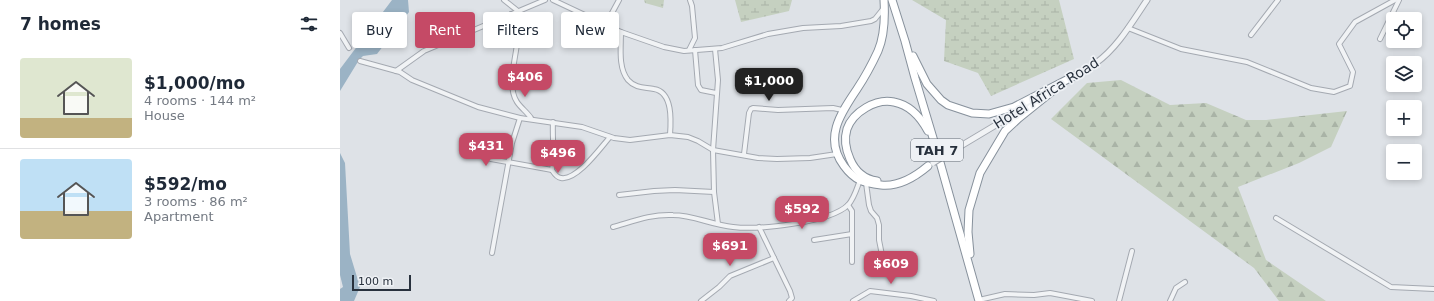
<!DOCTYPE html>
<meta charset="utf-8">
<style>
:root{--surface:#fff;--page:#f6f6f7;--text:#1f2937;--muted:#747a83;--line:#e0e1e3;--accent:#c54a66}
body{margin:0;font-family:"DejaVu Sans",sans-serif;background:var(--page);color:var(--text);height:100vh;display:flex;flex-direction:column;font-size:15px;white-space:nowrap}
*{box-sizing:border-box;margin:0}
p{font-size:13px;color:var(--muted)}
.icon{flex:none;width:22px;height:22px;fill:none;stroke:currentColor;stroke-width:2;stroke-linecap:round;stroke-linejoin:round}
.map{position:relative;flex:1;overflow:hidden}
.sheet{display:flex;flex-direction:column;background:var(--surface);width:340px}
.sheet>*{flex:none}
.banner{position:absolute;left:12px;top:12px;width:380px;height:36px;display:flex;gap:8px}
.buttons{position:absolute;left:1046px;top:12px;display:grid;gap:8px}
.buttons a{display:grid;place-items:center;width:36px;height:36px;border-radius:4px;background:var(--surface);box-shadow:0 2px 6px #0003;font-size:20px}
.scale{position:absolute;left:12px;bottom:10px;width:59px;box-sizing:border-box;padding-left:4px;border:2px solid #28313d;border-top:0;font-size:11px;line-height:14px;white-space:nowrap;color:#28313d;-webkit-text-stroke:3px #eef1f5;paint-order:stroke}
.price{position:absolute;translate:-50% -34px;padding:0 9px;border-radius:8px;background:var(--accent);color:#fff;font-size:13px;line-height:26px;filter:drop-shadow(0 1px 2px #0008)}
.price::after{content:'';position:absolute;left:50%;top:24px;width:12px;height:9px;margin-left:-6px;background:inherit;clip-path:polygon(0 0,100% 0,50% 100%)}
.price.current{background:#222;color:#fff}
ul{padding:0;list-style:none}
li{display:flex;align-items:center;gap:12px;height:100px;padding:0 20px}
li+li{border-top:1px solid var(--line)}
li span{display:grid;place-items:center;flex:none;width:112px;height:80px;border-radius:4px;color:#555}
li>.icon{margin-inline-start:auto}
span .icon{width:48px;height:48px;fill:#fffc;stroke-width:1}
li b{font-size:17px}
h2{display:flex;justify-content:space-between;align-items:center;height:48px;padding:0 20px;font-size:17px}
.pill{padding:0 14px;border-radius:4px;background:var(--surface);box-shadow:0 2px 6px #0003;font-size:14px;line-height:36px}
.pill.current{background:var(--accent);color:#fff}
main{display:flex;flex:1;min-height:0}
.map>svg:first-child{display:block}
.forest{fill:url(#forest-firs)}
.wetland{fill:url(#wetland-marsh)}
.water{fill:#9bb3c5}
.lines{fill:none;stroke-linecap:round;stroke-linejoin:round}
.minor-casing{stroke:#a4a9b1;stroke-width:6}
.tertiary-casing{stroke:#a4a9b1;stroke-width:7}
.trunk-casing{stroke:#87919c;stroke-width:9}
.minor{stroke:#f1f3f5;stroke-width:4}
.tertiary{stroke:#f1f3f5;stroke-width:5}
.trunk{stroke:#fff;stroke-width:7}
.tertiary-bridge-casing{stroke:#a4a9b1;stroke-width:7;stroke-linecap:butt}
.tertiary-bridge{stroke:#f1f3f5;stroke-width:5}
.labels{text-anchor:middle;dominant-baseline:central;stroke-width:3.5;stroke-linejoin:round;paint-order:stroke}
.shield{fill:#eef1f5;stroke:#636b74;stroke-width:1}
.shield-label{font-size:13px;font-weight:bold;fill:#28313d}
.street-label{font-size:14px;fill:#28313d;stroke:#eef1f5}
</style>
<main>
<section class="sheet">
<h2>7 homes<svg class="icon" aria-label="filters" viewBox="0 0 24 24"><path d="M4 7h16M4 17h16"/><circle cx="9" cy="7" r="2"/><circle cx="15" cy="17" r="2"/></svg></h2>
<ul>
<li><span style="background:linear-gradient(#dfe7d0 75%,#c2b280 0)"><svg class="icon" aria-label="home" viewBox="0 0 24 24"><path d="M3 11l9-7 9 7M6 9v11h12V9"/></svg></span><div><b>$1,000/mo</b><p>4 rooms · 144 m²</p><p>House</p></div></li>
<li><span style="background:linear-gradient(#bfe0f5 65%,#c2b280 0)"><svg class="icon" aria-label="home" viewBox="0 0 24 24"><path d="M3 11l9-7 9 7M6 9v11h12V9"/></svg></span><div><b>$592/mo</b><p>3 rooms · 86 m²</p><p>Apartment</p></div></li>
</ul>
</section>
<div class="map">
<svg width="1094" height="301" viewBox="0 0 1094 301">
<defs>
<pattern id="forest-firs" width="22" height="20" patternUnits="userSpaceOnUse"><rect width="22" height="20" fill="#c5d0c0"/><path d="M5 1l3.5 6h-7zM16 11l3.5 6h-7z" fill="#a9b3a6"/></pattern>
<pattern id="wetland-marsh" width="20" height="14" patternUnits="userSpaceOnUse"><rect width="20" height="14" fill="#c5d0c0"/><path d="M1 5h8M5 5V1M11 12h8M15 12V8" fill="none" stroke="#a9b3a6"/></pattern>
</defs>
<rect width="100%" height="100%" fill="#dee2e7"/>
<!-- forest -->
<path class="forest" d="M781 80 830 105 866 103 906 120H926L1007 111 991 147 959 163 898 187 926 260 986 301H939L914 268 711 119 747 83Z"/>
<!-- wetland -->
<g class="wetland">
<path d="M304 0H324L323 8 305 3Z"/>
<path d="M395 0H452L449 11 401 22Z"/>
<path d="M572 0H719L734 59 651 96 638 73 604 61 606 20Z"/>
</g>
<!-- water -->
<g class="water">
<path d="M52 0H68L69 12 37 54 23 56 19 60 0 91V69Z"/>
<path d="M0 153 5 163 10 254 20 287 14 301H0V289L3 287 0 275Z"/>
</g>
<g class="lines">
<defs>
<g id="minor">
<path d="M164 0 178 11"/>
<path d="M213 0 281 32 324 47 344 51 382 48 428 34 463 28 501 26 531 21 535 19 543 9"/>
<path d="M171 14C175 24 178 33 177 44 175 61 167 87 177 102 181 108 187 112 191 118"/>
<path d="M268 26 272 13 279 0"/>
<path d="M788 28 841 49 907 62 971 88 994 92 1010 86 1013 72 999 44 1015 22 1055 0"/>
<path d="M281 32C281 47 278 68 288 80 296 89 305 87 314 89 333 92 331 121 330 135"/>
<path d="M0 33 9 48"/>
<path d="M911 35 938 0"/>
<path d="M1040 39 1059 0"/>
<path d="M375 49 378 80 373 150 374 192 378 224"/>
<path d="M349 50 355 38 352 6 350 0"/>
<path d="M355 50 358 85 361 90 376 93"/>
<path d="M20 61 60 72 72 80 138 107 180 118 242 127 274 138 290 140 330 135 348 137 358 141 373 150 418 158 437 159 470 158 497 154"/>
<path d="M56 71 84 51 205 0"/>
<path d="M139 151 141 156 151 159 212 170C215 153 212 139 213 122"/>
<path d="M404 154 409 113 411 109 413 108 438 110 493 108 502 110"/>
<path d="M212 170C214 173 216 177 221 178 237 181 261 147 270 137"/>
<path d="M526 183 529 205 531 211 537 218 539 225V240L543 260"/>
<path d="M279 195 314 191 335 190 374 192"/>
<path d="M508 205 512 211V262"/>
<path d="M936 218 1051 287 1094 289"/>
<path d="M273 227C294 221 311 214 333 215 353 215 372 225 393 227 417 230 490 223 508 205 514 199 517 188 520 180"/>
<path d="M419 227 450 291 452 298 449 301"/>
<path d="M474 240 512 234"/>
<path d="M152 253 172 143 180 118"/>
<path d="M639 300 665 294 694 295 710 293 752 301"/>
<path d="M361 301 379 287 390 276 434 258"/>
<path d="M513 301 530 291 571 296 594 301"/>
<path d="M779 301 792 251"/>
<path d="M830 301 836 288 845 282"/>
</g>
<g id="tertiary">
<path d="M735 76C742 72 749 68 756 63 778 47 792 22 807 0"/>
<path d="M604 156 696 101"/>
</g>
<g id="trunk">
<path d="M544 0C545 17 545 35 538 51 532 64 525 77 517 89 501 113 483 138 504 166 515 181 524 183 541 185 559 187 575 177 588 166"/>
<path d="M552 0 565 41 575 78 596 148 639 301"/>
<path d="M573 56 587 84 601 100 608 105 632 113 649 114 674 107 736 75"/>
<path d="M537 181C524 179 515 171 510 159 506 150 504 139 507 129 513 112 536 98 554 102 570 105 581 118 588 131"/>
<path d="M630 254 628 232 629 210 640 173 665 131 679 118 715 89"/>
</g>
</defs>
<!-- minor casing -->
<use href="#minor" class="minor-casing"/>
<!-- tertiary casing -->
<use href="#tertiary" class="tertiary-casing"/>
<!-- trunk casing -->
<use href="#trunk" class="trunk-casing"/>
<!-- minor -->
<use href="#minor" class="minor"/>
<!-- tertiary -->
<use href="#tertiary" class="tertiary"/>
<!-- trunk -->
<use href="#trunk" class="trunk"/>
<defs>
<path id="tertiary-bridge" d="M593 163 604 156"/>
</defs>
<!-- tertiary-bridge casing -->
<use href="#tertiary-bridge" class="tertiary-bridge-casing"/>
<!-- tertiary-bridge -->
<use href="#tertiary-bridge" class="tertiary-bridge"/>
</g>
<g class="labels">
<!-- shield labels -->
<rect class="shield" x="571" y="139" width="52" height="22" rx="3"/>
<g class="shield-label">
<text x="597" y="150">TAH 7</text>
</g>
<!-- street labels -->
<g class="street-label">
<text transform="translate(706 93) rotate(-32)">Hotel Africa Road</text>
</g>
</g>
</svg>
<div class="buttons">
<a><svg class="icon" aria-label="locate" viewBox="0 0 24 24"><circle cx="12" cy="12" r="6"/><path d="M12 2v4M12 18v4M2 12h4M18 12h4"/></svg></a>
<a><svg class="icon" aria-label="layers" viewBox="0 0 24 24"><path d="M12 4l9 5-9 5-9-5zM3 14l9 5 9-5"/></svg></a>
<a>+</a>
<a>−</a>
</div>
<div class="scale">100 m</div>
<b class="price" style="left:185px;top:98px">$406</b>
<b class="price current" style="left:429px;top:102px">$1,000</b>
<b class="price" style="left:146px;top:167px">$431</b>
<b class="price" style="left:218px;top:174px">$496</b>
<b class="price" style="left:462px;top:230px">$592</b>
<b class="price" style="left:390px;top:267px">$691</b>
<b class="price" style="left:551px;top:285px">$609</b>
<div class="banner">
<a class="pill">Buy</a>
<a class="pill current">Rent</a>
<a class="pill">Filters</a>
<a class="pill">New</a>
</div>
</div>
</main>
